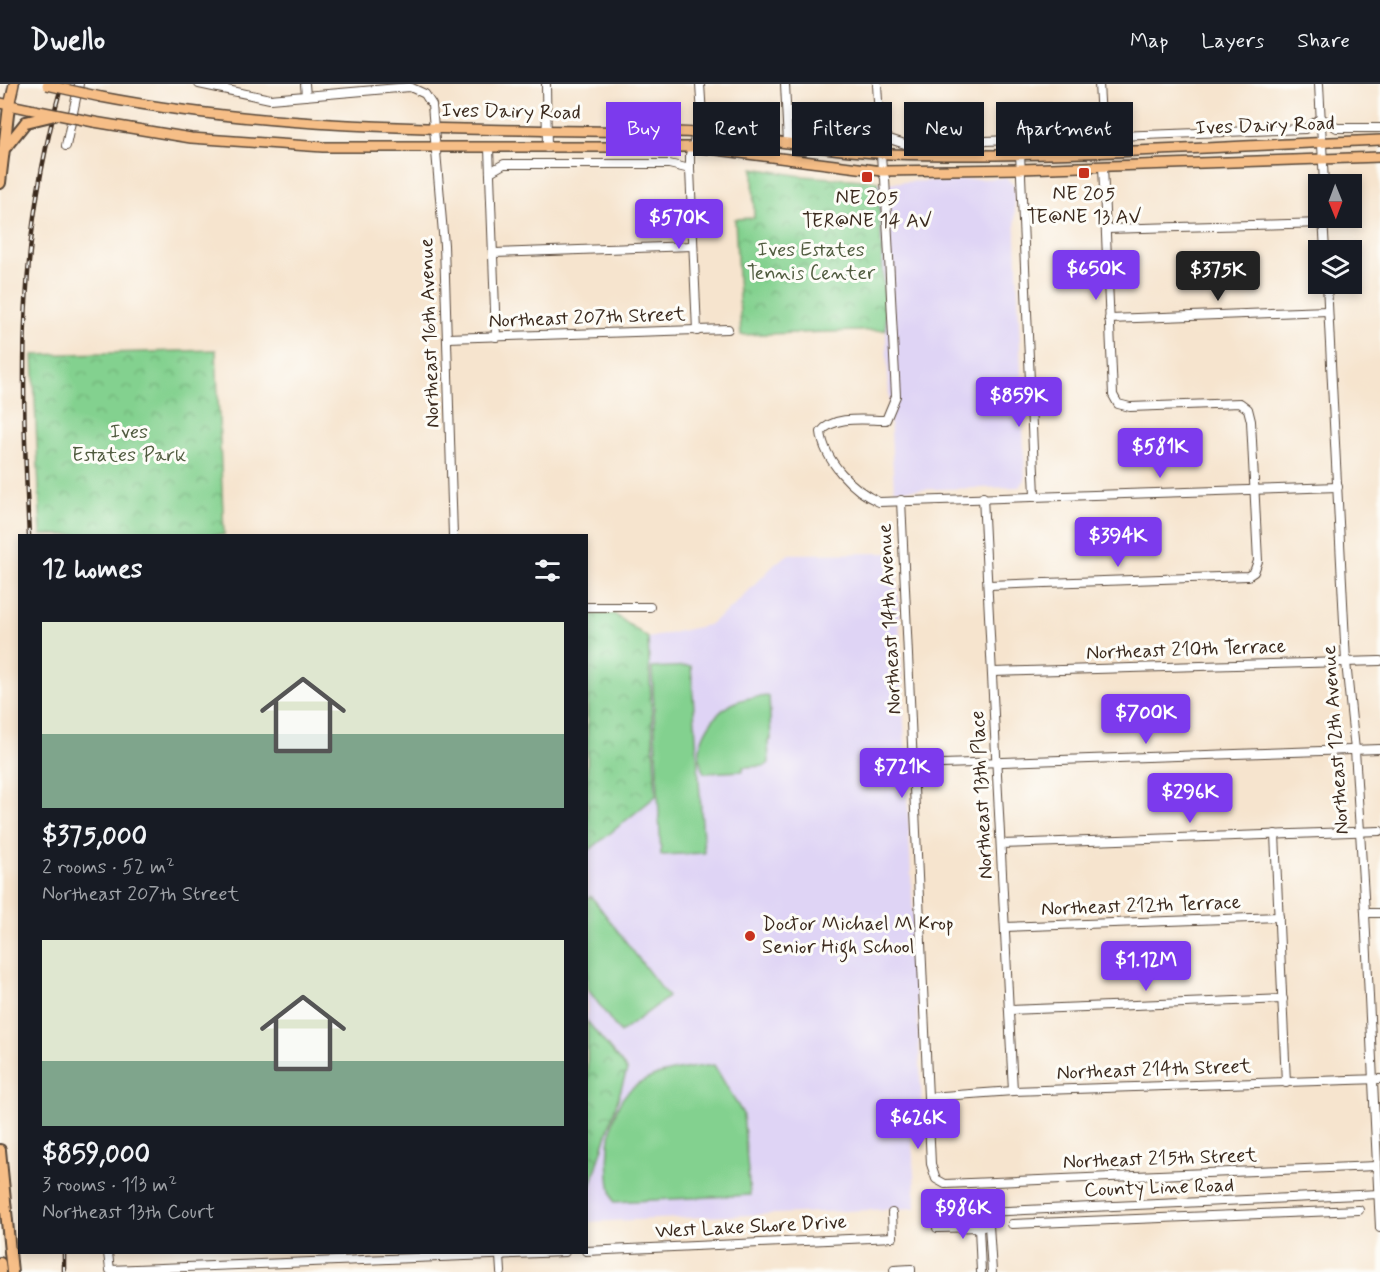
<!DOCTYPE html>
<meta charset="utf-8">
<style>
:root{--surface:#171b24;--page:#242831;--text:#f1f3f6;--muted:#9ea1a6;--line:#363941;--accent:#7c3aed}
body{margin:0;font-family:Mynerve,sans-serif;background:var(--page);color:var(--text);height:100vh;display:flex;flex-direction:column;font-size:22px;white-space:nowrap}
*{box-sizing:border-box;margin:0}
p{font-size:20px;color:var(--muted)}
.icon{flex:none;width:33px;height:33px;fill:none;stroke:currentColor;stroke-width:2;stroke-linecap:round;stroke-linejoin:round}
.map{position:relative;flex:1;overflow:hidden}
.sheet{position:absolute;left:18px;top:450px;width:570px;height:720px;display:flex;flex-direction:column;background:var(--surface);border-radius:0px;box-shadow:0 3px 9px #0003}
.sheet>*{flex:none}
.hud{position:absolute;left:606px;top:18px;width:570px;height:54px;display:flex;gap:12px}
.needle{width:39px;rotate:179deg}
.controls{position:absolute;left:1308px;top:90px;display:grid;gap:12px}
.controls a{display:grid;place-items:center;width:54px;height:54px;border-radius:0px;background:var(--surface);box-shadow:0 3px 9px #0003;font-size:30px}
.price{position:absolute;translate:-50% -51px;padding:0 14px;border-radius:6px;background:var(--accent);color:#fff;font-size:20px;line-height:39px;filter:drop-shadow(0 2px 3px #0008)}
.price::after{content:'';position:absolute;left:50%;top:36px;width:18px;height:14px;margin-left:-9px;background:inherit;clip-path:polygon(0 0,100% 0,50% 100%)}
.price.current{background:#222;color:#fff}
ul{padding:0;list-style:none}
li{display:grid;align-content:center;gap:12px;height:318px;padding:0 24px}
li span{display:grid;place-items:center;height:186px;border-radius:0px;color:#555}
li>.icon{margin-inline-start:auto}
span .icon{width:108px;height:108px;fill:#fffc;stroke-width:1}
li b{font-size:26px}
h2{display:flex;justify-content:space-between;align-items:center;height:72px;padding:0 24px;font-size:26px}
.tag{padding:0 21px;border-radius:0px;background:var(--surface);box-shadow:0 3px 9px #0003;font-size:21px;line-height:54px}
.tag.current{background:var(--accent);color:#fff}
header{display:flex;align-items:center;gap:36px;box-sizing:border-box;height:84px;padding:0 30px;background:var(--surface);border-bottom:2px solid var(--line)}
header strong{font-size:28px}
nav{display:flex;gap:33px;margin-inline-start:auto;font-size:21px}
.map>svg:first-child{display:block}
.built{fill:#dfd4f5}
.park{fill:url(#park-crowns);stroke:#5f7e56;stroke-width:1.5}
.pitch{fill:#83d18f;stroke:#5f7e56;stroke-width:1.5}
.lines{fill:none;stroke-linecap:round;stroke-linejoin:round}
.minor-casing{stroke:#574638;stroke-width:10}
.major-casing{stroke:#574638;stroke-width:12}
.highway-casing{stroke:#574638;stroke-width:14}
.minor{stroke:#fff;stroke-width:8}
.major{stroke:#f6be87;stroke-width:9}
.highway{stroke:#f6be87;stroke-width:10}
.rail-casing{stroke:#3b2a1e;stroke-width:4.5}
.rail{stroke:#fdfcf7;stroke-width:2;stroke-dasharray:7;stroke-linecap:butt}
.major-bridge-casing{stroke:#574638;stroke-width:12;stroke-linecap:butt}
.highway-bridge-casing{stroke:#574638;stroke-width:14;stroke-linecap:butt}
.major-bridge{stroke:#f6be87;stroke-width:9}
.highway-bridge{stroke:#f6be87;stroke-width:10}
.poi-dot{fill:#c8321e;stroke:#fdfcf7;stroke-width:2}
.labels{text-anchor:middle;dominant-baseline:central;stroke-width:6;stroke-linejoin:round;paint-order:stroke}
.street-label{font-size:20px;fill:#3b2a1e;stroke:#fdfcf7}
.poi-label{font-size:20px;fill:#3b2a1e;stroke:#fdfcf7}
.park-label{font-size:20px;fill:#515c40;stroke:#fdfcf7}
</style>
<header>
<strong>Dwello</strong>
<nav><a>Map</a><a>Layers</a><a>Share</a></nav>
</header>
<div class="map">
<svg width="1380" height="1188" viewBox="0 0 1380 1188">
<defs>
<pattern id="park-crowns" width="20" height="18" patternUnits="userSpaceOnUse" patternTransform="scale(1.5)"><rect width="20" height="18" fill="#83d18f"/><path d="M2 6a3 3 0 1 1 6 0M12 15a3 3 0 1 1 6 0" fill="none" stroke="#6caa74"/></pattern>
</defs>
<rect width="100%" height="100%" fill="#fdfcf7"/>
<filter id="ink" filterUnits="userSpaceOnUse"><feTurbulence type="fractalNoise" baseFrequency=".0167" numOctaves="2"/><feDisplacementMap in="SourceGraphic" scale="12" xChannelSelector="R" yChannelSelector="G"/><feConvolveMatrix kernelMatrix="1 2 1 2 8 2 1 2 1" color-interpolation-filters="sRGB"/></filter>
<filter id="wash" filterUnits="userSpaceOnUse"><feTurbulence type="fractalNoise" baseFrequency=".008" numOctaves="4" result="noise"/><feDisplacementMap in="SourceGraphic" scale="24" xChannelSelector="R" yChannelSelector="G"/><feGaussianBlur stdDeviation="1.35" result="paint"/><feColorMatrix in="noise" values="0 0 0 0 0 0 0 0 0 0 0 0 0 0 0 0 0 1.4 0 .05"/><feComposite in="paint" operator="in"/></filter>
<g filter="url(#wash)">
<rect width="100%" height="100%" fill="#f6e4ce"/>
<!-- built -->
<g class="built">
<path d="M1006 94 1014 101 1025 396 1019 403 894 406 878 99Z"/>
<path d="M896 469 922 1024 910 1025 916 1124 587 1138V1114L626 986 587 937V768L656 712 648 554 708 541 734 522 776 479 789 470Z"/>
</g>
<!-- park -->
<g class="park">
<path d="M753 84 802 92 878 97 886 246 741 251 735 135 754 134Z"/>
<path d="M216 266 224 451H41L33 271Z"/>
<path d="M587 530H614L648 554 656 712 587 768Z"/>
<path d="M587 937 627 986 587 1114Z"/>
</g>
<!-- pitch -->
<g class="pitch">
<path d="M691 582 704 769 661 771 652 584Z"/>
<path d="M769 612 771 656H768L769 679 765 682 743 683V687L704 689C691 662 710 630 736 618 746 613 758 613 769 612Z"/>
<path d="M591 812 668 913 620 949 587 904 586 815Z"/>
<path d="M714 981 743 1030 750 1111 614 1118C604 1091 606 1026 630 1006 654 986 685 985 714 981Z"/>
</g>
</g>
<g filter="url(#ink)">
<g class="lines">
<defs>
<g id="minor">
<path d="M199 0 270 15 410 3 425 10 432 21 444 161 453 452"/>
<path d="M305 0 306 12"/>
<path d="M546 0 547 64"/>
<path d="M785 0 788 59"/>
<path d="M877 0 882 87 885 94 896 312 886 336C866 336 834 331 821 348 824 376 853 407 879 418L1338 403"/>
<path d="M1099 0 1102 51"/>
<path d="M1319 0 1324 100"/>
<path d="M880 52 905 60 1305 45 1321 34 1337 44H1380"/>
<path d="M66 62 79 0"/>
<path d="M489 64 496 253"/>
<path d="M1020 69 1035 411"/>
<path d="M490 88 504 80H669L690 85"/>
<path d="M1323 134 1325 166"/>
<path d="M1106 145 1323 139"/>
<path d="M494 169 692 162"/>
<path d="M1327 200 1346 578 1355 666 1365 829 1380 1144"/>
<path d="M1109 235 1328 227"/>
<path d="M697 247 690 85V71L702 32 700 0"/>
<path d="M447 254 728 245"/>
<path d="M983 413 1013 1007"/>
<path d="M901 416 931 1080 936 1095 945 1100 1376 1082"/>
<path d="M988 501 1248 492 1254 488 1258 477 1251 337 1248 325 1240 319 1130 323 1118 320 1113 311 1103 82"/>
<path d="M586 523H650"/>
<path d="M993 588 1380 577"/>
<path d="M913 681 1380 665"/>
<path d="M1275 750 1286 999"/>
<path d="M1001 760 1380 747"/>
<path d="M1365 829H1380"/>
<path d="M1005 843 1279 833"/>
<path d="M1010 926 1283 915"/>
<path d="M929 1013 1013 1007 1380 995"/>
<path d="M942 1121 984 1128 1380 1110"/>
<path d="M984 1128 989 1141 992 1188"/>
<path d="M1012 1140 1359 1126"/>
<path d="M937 1144 983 1143"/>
<path d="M586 1167 893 1153 892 1129"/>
<path d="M108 1169 110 1186 565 1168"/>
<path d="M500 1172 501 1188"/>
<path d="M894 1186 911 1185V1188"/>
<path d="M981 1188 979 1143 984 1128"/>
</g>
<g id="major">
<path d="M101 13C290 49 481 45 673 48 746 49 818 67 890 70 1053 75 1218 62 1380 56"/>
<path d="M0 19 29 25"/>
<path d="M9 22 14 0"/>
<path d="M94 38 191 54 323 63H693L882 87 1021 85 1380 73"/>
</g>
<g id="highway">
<path d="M6 63 26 38"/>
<path d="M0 99 9 22"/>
<path d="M0 1066 12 1188"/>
<path d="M0 1179 1 1188"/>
</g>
</defs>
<!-- minor casing -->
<use href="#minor" class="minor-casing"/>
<!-- major casing -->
<use href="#major" class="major-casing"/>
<!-- highway casing -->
<use href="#highway" class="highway-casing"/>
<!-- minor -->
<use href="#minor" class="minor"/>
<!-- major -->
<use href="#major" class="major"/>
<!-- highway -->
<use href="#highway" class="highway"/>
<defs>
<g id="rail">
<path d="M29 452C21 293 17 155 62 0"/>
<path d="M64 1168V1188"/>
</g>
</defs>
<!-- rail casing -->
<use href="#rail" class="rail-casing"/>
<!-- rail -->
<use href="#rail" class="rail"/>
<defs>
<g id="major-bridge">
<path d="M47 1 101 13"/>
<path d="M29 25 94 38"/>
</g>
<path id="highway-bridge" d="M26 38 55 31"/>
</defs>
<!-- major-bridge casing -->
<use href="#major-bridge" class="major-bridge-casing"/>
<!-- highway-bridge casing -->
<use href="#highway-bridge" class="highway-bridge-casing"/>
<!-- major-bridge -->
<use href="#major-bridge" class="major-bridge"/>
<!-- highway-bridge -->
<use href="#highway-bridge" class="highway-bridge"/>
</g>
</g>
<!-- markers -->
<g class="poi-dot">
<rect x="1078" y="83" width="12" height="12" rx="3"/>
<rect x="861" y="87" width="12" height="12" rx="3"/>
<circle cx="750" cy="852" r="6"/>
</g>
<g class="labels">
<!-- street labels -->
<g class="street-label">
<text transform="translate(511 28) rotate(1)">Ives Dairy Road</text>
<text transform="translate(1265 42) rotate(-2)">Ives Dairy Road</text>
<text transform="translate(587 234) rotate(-2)">Northeast 207th Street</text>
<text transform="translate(430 249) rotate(-92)">Northeast 16th Avenue</text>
<text transform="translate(890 535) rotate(-93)">Northeast 14th Avenue</text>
<text transform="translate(1186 566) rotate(-2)">Northeast 210th Terrace</text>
<text transform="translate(1336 656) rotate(-94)">Northeast 12th Avenue</text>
<text transform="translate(982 711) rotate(-93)">Northeast 13th Place</text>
<text transform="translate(1141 822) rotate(-2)">Northeast 212th Terrace</text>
<text transform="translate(1154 986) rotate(-2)">Northeast 214th Street</text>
<text transform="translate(1160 1075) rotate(-2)">Northeast 215th Street</text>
<text transform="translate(1159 1104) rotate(-2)">County Line Road</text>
<text transform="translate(751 1143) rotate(-3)">West Lake Shore Drive</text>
</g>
<!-- poi labels -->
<g class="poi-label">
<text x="1084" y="110">NE 205<tspan x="1084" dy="23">TE@NE 13 AV</tspan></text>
<text x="867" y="114">NE 205<tspan x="867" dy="23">TER@NE 14 AV</tspan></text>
<text x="762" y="840" text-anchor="start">Doctor Michael M Krop<tspan x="762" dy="23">Senior High School</tspan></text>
</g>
<!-- park labels -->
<g class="park-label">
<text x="811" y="166">Ives Estates<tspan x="811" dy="23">Tennis Center</tspan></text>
<text x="129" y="348">Ives<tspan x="129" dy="23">Estates Park</tspan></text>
</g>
</g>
</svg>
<div class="controls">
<a><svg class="needle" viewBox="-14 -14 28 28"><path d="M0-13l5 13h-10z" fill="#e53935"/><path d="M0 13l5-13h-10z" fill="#9ea1a6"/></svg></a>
<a><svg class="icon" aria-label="layers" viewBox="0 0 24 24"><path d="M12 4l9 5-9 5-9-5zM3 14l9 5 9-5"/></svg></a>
</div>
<b class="price" style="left:679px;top:166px">$570K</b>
<b class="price" style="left:1096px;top:217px">$650K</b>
<b class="price current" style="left:1218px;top:218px">$375K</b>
<b class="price" style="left:1019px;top:344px">$859K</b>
<b class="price" style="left:1160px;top:395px">$581K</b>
<b class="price" style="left:1118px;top:484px">$394K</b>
<b class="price" style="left:1146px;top:661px">$700K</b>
<b class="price" style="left:902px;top:715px">$721K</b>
<b class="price" style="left:1190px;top:740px">$296K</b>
<b class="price" style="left:1146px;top:908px">$1.12M</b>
<b class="price" style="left:918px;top:1066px">$626K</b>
<b class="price" style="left:963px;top:1156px">$986K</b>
<div class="hud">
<a class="tag current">Buy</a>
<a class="tag">Rent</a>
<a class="tag">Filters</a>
<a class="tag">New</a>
<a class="tag">Apartment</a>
</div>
<section class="sheet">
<h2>12 homes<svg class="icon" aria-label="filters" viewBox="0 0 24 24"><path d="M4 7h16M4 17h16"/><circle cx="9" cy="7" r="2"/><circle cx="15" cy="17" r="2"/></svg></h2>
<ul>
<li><span style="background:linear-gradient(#dfe7d0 60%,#7fa58c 0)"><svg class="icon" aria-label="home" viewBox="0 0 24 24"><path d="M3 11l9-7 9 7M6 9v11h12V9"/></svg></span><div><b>$375,000</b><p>2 rooms · 52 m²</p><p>Northeast 207th Street</p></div></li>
<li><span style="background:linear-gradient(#dfe7d0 65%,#7fa58c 0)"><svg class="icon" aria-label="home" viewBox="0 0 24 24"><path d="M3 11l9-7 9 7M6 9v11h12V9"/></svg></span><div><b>$859,000</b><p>3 rooms · 113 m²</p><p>Northeast 13th Court</p></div></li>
</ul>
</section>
</div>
